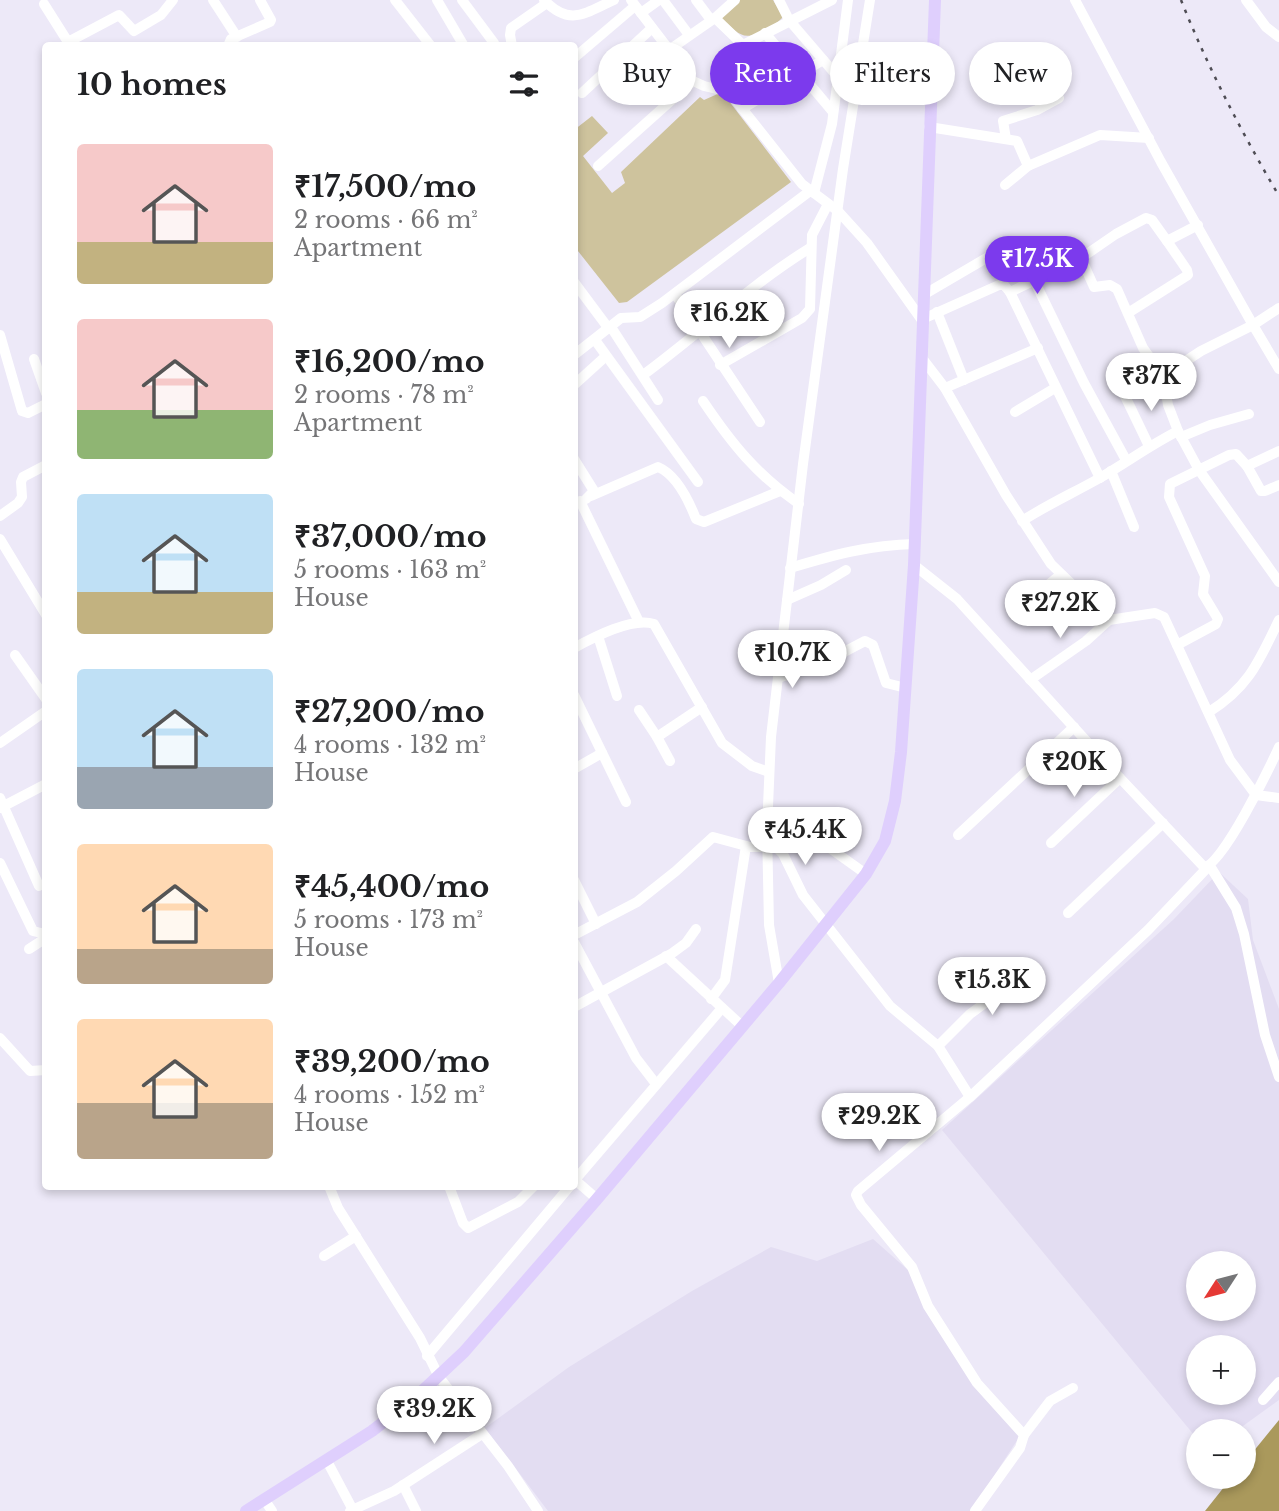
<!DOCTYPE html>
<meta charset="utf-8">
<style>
:root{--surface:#fff;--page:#f6f6f6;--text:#202124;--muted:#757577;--accent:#7c3aed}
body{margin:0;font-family:"Libre Baskerville",serif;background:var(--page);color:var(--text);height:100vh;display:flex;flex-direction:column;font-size:26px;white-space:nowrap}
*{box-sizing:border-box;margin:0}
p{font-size:23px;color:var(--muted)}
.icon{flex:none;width:38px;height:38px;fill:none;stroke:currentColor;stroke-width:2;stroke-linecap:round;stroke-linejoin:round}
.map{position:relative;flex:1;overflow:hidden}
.panel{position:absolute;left:42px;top:42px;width:536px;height:1148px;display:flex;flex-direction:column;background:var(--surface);border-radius:7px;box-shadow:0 4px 10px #0003}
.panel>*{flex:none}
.guide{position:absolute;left:598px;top:42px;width:574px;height:63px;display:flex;gap:14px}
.needle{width:46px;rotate:234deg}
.tools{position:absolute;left:1186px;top:1251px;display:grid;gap:14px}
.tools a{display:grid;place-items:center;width:70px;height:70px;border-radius:50%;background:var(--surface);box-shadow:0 4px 10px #0003;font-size:35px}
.price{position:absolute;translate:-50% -60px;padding:0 16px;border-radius:24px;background:#fff;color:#222;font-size:23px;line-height:46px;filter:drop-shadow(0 2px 4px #0008)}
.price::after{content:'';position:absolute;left:50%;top:42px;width:21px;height:16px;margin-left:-10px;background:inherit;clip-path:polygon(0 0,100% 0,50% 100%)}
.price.on{background:var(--accent);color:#fff}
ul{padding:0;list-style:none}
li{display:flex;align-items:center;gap:21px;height:175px;padding:0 35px}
li span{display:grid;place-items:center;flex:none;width:196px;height:140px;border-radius:7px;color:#555}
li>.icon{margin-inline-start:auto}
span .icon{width:84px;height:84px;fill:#fffc;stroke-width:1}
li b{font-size:30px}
h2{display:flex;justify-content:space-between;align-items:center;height:84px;padding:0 35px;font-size:30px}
.pill{padding:0 24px;border-radius:32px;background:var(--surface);box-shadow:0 4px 10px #0003;font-size:24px;line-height:63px}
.pill.on{background:var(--accent);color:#fff}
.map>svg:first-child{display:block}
.built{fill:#e3ddf2;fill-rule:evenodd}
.green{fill:#cec39d}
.water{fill:#aa995c}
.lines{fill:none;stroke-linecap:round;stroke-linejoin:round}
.minor{stroke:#fff;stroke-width:10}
.major{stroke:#dfcffd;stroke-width:12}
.rail{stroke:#4f4d55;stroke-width:2.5;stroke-dasharray:3.5 7;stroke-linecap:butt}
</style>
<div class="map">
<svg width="1279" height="1511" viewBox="0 0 1279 1511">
<rect width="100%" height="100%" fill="#ede9f8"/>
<!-- built -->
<g class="built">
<path d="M1219 872 1248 899 1253 940 1279 1009V1400L1236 1431 1199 1432V1441L942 1130 1174 919ZM1199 1264H1244V1309H1199ZM1199 1348H1244V1393H1199Z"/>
<path d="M873 1239 917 1278 959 1360 1020 1436 971 1511H548L485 1428 569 1367 692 1291 771 1247 817 1261Z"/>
</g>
<!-- green -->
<g class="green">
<path d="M740 0H773L783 17C778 23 771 26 764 30 742 43 738 32 720 18Z"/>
<path d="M722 92 791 182 627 302 619 303 574 246V130L592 116 608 133 583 156 612 193 625 183 621 172 700 97 704 100Z"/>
</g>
<!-- water -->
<path class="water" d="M1279 1420V1511H1205L1232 1477H1244V1463Z"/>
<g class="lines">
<!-- minor -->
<g class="minor">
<path d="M213 0 237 37"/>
<path d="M395 0 431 46"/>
<path d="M437 0 464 46"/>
<path d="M462 0 494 43"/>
<path d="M544 0C570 27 585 13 614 0"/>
<path d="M631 0 693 81 704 86 729 92 802 184 838 211 867 243 924 323"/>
<path d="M663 0 689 35"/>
<path d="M696 0 711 20"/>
<path d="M779 0 789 20 837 76"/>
<path d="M1246 0 1266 27 1279 37"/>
<path d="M44 4 68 42 119 15 134 31 161 15 173 0"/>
<path d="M641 13 659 0"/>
<path d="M715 18 743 45 779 87"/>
<path d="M765 33 800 75"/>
<path d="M743 45 832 0"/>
<path d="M228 46 231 39 270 22 271 20 260 0"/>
<path d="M512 46 510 35 511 28 547 3"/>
<path d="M669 50 715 18 735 0"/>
<path d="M574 58 635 6"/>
<path d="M801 74 833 112"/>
<path d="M582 93 652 28"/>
<path d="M742 109 823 60"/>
<path d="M929 127 1017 141 1028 166"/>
<path d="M1006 139 1003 121 1037 110 1059 98"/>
<path d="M598 166 693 81"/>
<path d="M1005 185 1028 166 1100 135 1149 138"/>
<path d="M814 193 832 124 848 0"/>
<path d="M1081 258 1094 287 1110 285 1117 289 1143 348 1163 376"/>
<path d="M1034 280 1084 383 1126 460"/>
<path d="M574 282 609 329"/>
<path d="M675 294 760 422"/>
<path d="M925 294 1012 243"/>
<path d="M1279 308 1253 325 1279 369"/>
<path d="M937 312 964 380"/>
<path d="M1128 313 1188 275 1187 270 1167 241"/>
<path d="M925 318 999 285H1004L1010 292"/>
<path d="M611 327 658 400"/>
<path d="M0 335 22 411 28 413 46 404"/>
<path d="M595 340 698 482"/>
<path d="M574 355 621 318 640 317 662 303 810 191"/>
<path d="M922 358 945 388 1006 495 1051 564 1109 620 1155 613 1164 617 1230 760 1256 795 1279 798"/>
<path d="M34 359 46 393"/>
<path d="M720 365 802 318 810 309 812 235 828 204"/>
<path d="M643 375C700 333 750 285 810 248"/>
<path d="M574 385 606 356"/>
<path d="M945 388 1038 348"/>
<path d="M1124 394 1149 446"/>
<path d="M703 401C732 444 756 474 799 504"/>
<path d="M1015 412 1055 388"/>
<path d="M1178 431 1199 470 1279 582"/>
<path d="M1181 437 1210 425 1249 414"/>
<path d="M574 459 594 491 586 499"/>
<path d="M1247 466 1261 491H1265L1279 485"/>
<path d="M1111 471 1134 527"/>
<path d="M1100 478 1010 292 1081 258 1116 234 1146 218 1152 220 1167 241 1198 225"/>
<path d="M591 496 658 467C677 475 689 501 696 519L704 522 780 491"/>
<path d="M580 501 639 622"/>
<path d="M0 516 18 503 22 497 21 482 23 477 46 465"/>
<path d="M1022 521C1047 505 1073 493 1098 479 1126 463 1150 445 1178 431L1168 405 1163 376 1201 351 1253 325 1161 162 1075 0"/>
<path d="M0 539 46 615"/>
<path d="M914 565 957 599 1120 778 1204 867C1222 866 1270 767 1279 747"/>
<path d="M790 568C833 555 869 545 915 544"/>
<path d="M1032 598 1060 575"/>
<path d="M787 600 821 585 846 570"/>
<path d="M598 636 617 696"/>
<path d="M1177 645 1216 624 1218 619 1203 594 1205 576 1169 497 1170 484 1229 455 1236 454 1247 466 1279 451"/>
<path d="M574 648C594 637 632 617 654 624L722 743 752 766 769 772"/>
<path d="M15 655 46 699"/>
<path d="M778 678 821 664 865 641 873 645 886 683 906 688"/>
<path d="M1030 680 1086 641 1109 620"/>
<path d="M574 695 626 802"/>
<path d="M639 710 657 737 670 761"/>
<path d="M1209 712C1249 687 1259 661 1279 620"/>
<path d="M657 737 702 707"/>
<path d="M0 743 46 711"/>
<path d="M574 769 602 753"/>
<path d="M0 798 39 886"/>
<path d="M0 808 46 784"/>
<path d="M958 835 1074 727"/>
<path d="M817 839 866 874"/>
<path d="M1051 843 1120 778"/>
<path d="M0 863 33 931 41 933 45 939"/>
<path d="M1210 866 1236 908 1244 934 1265 1035 1279 1077"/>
<path d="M574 880 596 924"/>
<path d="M1068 913 1163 823"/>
<path d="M574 935 637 902 676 871 713 837 750 847H776L783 854 803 895 890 1006 938 1046 970 1097"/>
<path d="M574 942 636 1058 656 1084"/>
<path d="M29 949 46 938"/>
<path d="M666 956 742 1026"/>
<path d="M779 983 769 925 767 829 771 737 803 464 843 169 870 0"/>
<path d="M711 999 725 980 746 846"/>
<path d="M574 1007 671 954 686 943 696 929"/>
<path d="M0 1038 30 1071 46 1070"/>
<path d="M938 1046 970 1014 1031 969"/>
<path d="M574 1179 597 1199"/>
<path d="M574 1181 722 1008"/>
<path d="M329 1186 338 1208 420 1338 439 1377 508 1466 538 1511"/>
<path d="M449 1186 463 1223 468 1228 518 1202 534 1186"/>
<path d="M324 1256 356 1236"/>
<path d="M427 1356 570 1186"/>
<path d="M1263 1400 1279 1382"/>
<path d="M1024 1435 1050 1401 1073 1388"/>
<path d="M327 1461 353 1510"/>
<path d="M403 1485 416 1511"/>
<path d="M264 1499 272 1511"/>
<path d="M350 1511 394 1491 482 1434"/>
<path d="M975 1511 1020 1448 1024 1435 977 1383 928 1306 912 1267 861 1205 856 1195 858 1191 970 1097 1148 930 1207 868"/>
</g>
<!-- major -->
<path class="major" d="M246 1511 372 1431 417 1396 464 1352 597 1199 779 983 866 874 885 841 895 801 901 752 914 565 935 0"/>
<!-- rail -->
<path class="rail" d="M1181 0C1208 68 1242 133 1279 196"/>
</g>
</svg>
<div class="tools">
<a><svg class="needle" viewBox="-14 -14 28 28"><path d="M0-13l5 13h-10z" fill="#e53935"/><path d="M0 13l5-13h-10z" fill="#757577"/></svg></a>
<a>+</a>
<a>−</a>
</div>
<b class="price on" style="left:1037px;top:296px">₹17.5K</b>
<b class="price" style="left:729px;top:350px">₹16.2K</b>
<b class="price" style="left:1151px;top:413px">₹37K</b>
<b class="price" style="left:1060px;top:640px">₹27.2K</b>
<b class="price" style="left:792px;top:690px">₹10.7K</b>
<b class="price" style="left:1074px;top:799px">₹20K</b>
<b class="price" style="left:805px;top:867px">₹45.4K</b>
<b class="price" style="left:992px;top:1017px">₹15.3K</b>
<b class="price" style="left:879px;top:1153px">₹29.2K</b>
<b class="price" style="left:434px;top:1446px">₹39.2K</b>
<div class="guide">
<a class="pill">Buy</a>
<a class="pill on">Rent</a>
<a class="pill">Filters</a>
<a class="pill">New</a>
</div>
<section class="panel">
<h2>10 homes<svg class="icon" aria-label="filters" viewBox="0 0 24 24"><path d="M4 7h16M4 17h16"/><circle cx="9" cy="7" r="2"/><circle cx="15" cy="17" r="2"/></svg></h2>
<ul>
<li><span style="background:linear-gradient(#f6c9c9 70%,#c2b280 0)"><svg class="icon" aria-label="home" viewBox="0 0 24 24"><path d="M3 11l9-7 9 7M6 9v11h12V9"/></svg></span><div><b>₹17,500/mo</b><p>2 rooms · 66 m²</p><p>Apartment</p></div></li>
<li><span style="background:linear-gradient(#f6c9c9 65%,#8fb573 0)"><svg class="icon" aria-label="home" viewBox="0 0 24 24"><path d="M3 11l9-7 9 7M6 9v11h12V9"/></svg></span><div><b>₹16,200/mo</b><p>2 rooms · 78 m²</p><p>Apartment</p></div></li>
<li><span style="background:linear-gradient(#bfe0f5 70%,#c2b280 0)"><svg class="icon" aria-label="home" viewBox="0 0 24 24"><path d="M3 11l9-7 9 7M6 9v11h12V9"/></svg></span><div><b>₹37,000/mo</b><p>5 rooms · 163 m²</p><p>House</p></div></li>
<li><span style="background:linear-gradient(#bfe0f5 70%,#9aa5b1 0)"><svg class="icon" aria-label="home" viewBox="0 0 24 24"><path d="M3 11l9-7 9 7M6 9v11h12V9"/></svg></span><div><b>₹27,200/mo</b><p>4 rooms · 132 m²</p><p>House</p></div></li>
<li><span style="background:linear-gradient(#ffd9b3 75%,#b9a48a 0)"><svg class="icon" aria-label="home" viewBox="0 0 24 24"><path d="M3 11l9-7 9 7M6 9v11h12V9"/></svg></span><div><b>₹45,400/mo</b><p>5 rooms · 173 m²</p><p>House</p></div></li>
<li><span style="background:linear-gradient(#ffd9b3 60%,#b9a48a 0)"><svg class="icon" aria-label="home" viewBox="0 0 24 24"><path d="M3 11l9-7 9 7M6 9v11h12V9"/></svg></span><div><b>₹39,200/mo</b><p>4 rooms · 152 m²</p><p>House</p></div></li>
</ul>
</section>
</div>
